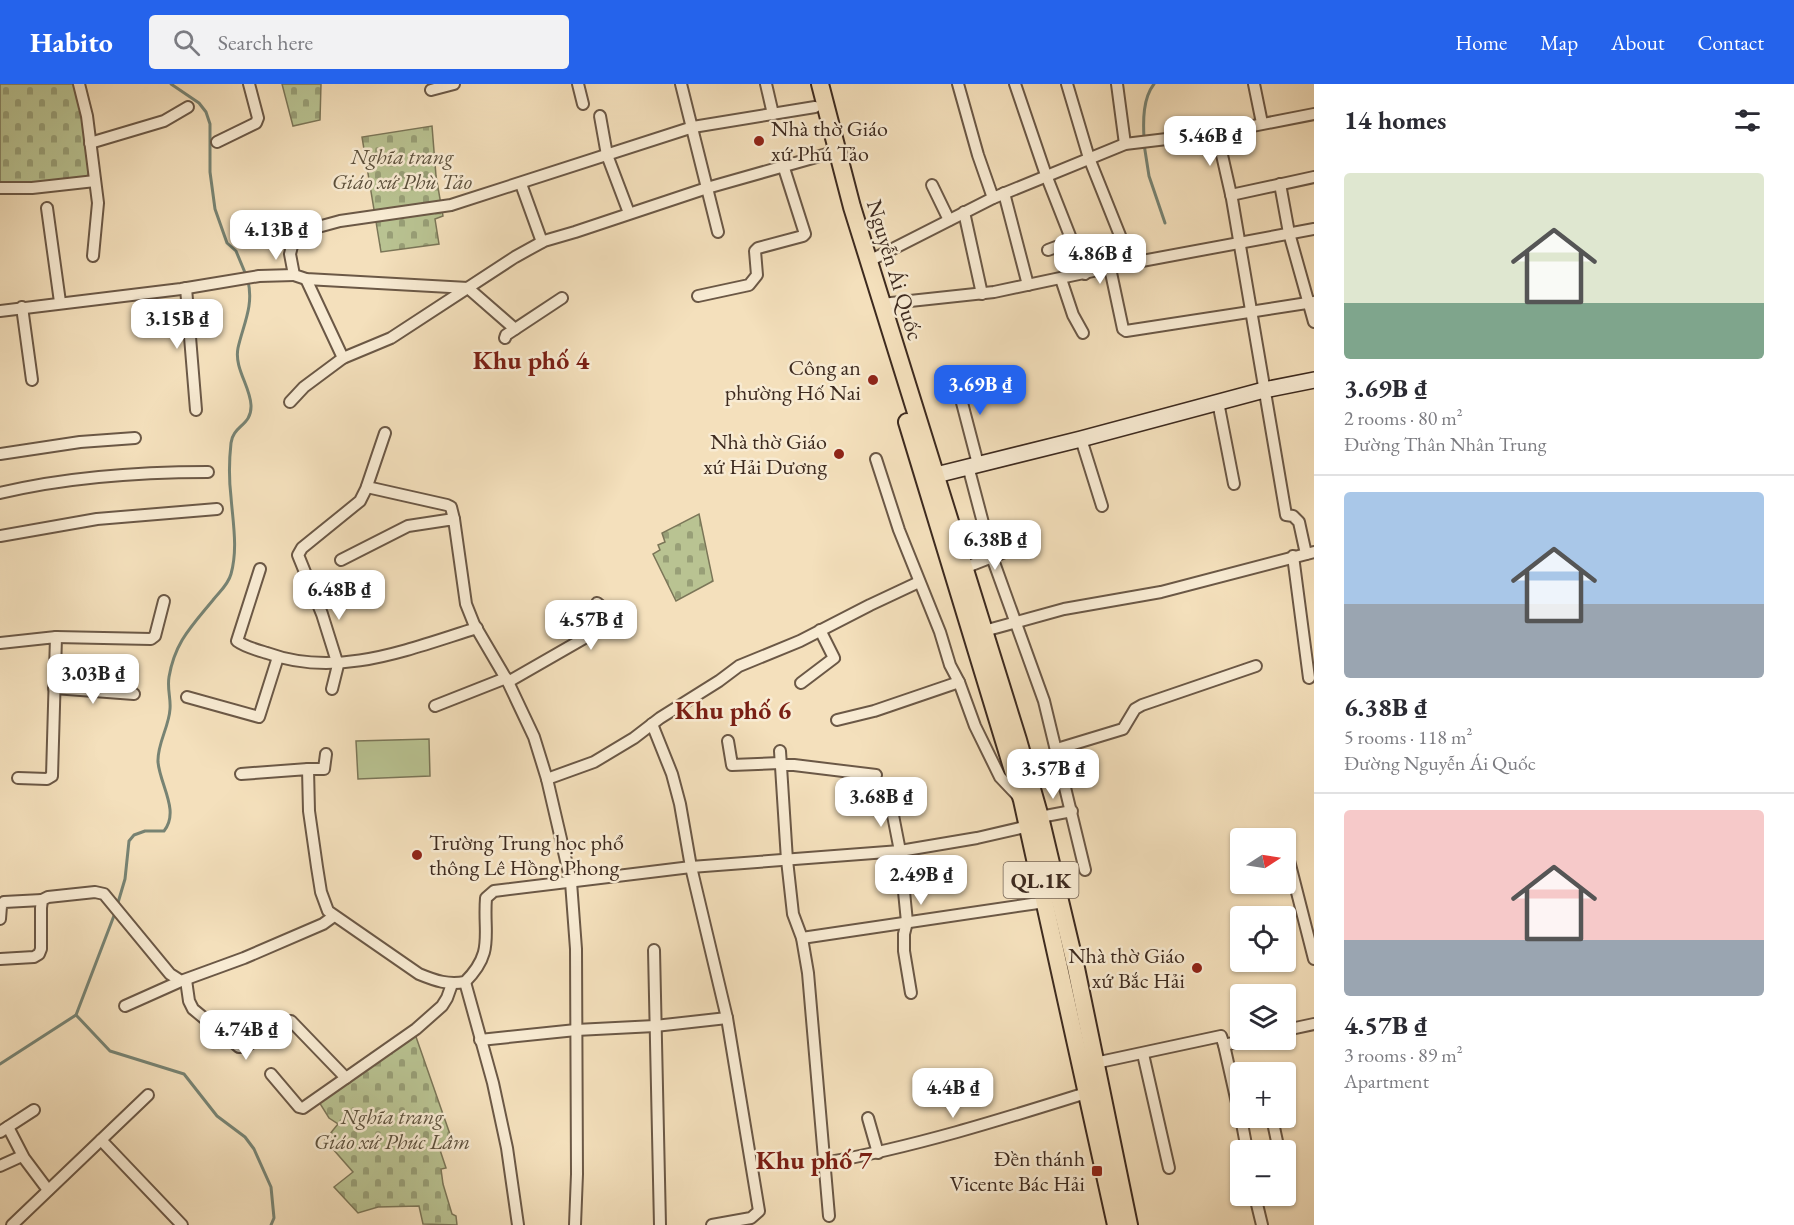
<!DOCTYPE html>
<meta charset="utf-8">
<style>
:root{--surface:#fff;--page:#f2f2f3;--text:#2b2b33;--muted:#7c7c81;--line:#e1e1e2;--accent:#2563eb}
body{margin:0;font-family:"EB Garamond",serif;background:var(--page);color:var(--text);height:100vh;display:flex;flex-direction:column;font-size:22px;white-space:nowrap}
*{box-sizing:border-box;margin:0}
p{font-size:20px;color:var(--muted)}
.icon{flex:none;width:33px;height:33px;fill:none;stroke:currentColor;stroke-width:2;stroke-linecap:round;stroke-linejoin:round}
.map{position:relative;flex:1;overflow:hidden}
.panel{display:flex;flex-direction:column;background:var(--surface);width:480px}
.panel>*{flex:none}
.needle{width:39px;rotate:78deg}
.tools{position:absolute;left:1230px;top:744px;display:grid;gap:12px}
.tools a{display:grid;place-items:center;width:66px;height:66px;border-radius:6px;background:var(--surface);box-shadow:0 2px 4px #0004;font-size:30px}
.price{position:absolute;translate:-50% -51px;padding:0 14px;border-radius:12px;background:#fff;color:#222;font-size:20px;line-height:39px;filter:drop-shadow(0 2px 3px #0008)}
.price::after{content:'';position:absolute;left:50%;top:36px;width:18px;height:14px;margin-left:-9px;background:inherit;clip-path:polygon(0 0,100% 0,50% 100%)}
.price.selected{background:var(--accent);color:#fff}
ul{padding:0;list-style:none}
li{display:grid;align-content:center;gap:12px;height:318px;padding:0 30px}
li+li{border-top:2px solid var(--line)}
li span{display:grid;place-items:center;height:186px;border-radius:6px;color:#555}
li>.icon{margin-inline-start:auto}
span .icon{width:108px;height:108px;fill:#fffc;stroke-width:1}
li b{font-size:26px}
h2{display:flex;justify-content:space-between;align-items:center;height:72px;padding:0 30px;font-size:26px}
header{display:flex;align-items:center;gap:36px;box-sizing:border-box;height:84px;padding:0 30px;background:var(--accent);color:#fff}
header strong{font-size:28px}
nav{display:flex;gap:33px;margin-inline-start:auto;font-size:21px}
.search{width:420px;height:54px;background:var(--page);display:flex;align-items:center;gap:15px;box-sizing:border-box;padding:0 21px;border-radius:6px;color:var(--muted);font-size:22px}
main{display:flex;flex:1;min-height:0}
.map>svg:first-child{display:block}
.green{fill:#b9c392;stroke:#7b7658;stroke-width:1.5}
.cemetery{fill:url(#cemetery-stones);stroke:#7b7658;stroke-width:1.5}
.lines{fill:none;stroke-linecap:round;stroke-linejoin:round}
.stream{stroke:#778373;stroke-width:3}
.street-casing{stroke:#6b5846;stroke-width:14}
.secondary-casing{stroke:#3d2a1f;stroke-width:18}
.primary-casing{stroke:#3d2a1f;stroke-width:20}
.street{stroke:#f8ebd3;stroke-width:10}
.secondary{stroke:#f8ebd3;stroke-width:15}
.primary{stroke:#f4e0bc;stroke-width:16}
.poi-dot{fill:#8f2418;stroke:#f8ebd3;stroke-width:2}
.labels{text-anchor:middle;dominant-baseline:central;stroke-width:5;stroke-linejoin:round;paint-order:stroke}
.shield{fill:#f8ebd3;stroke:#756455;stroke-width:1.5}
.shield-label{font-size:21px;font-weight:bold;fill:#3d2a1f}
.poi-label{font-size:22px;fill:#3d2a1f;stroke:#f8ebd3;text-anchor:end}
.park-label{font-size:22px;font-style:italic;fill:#5c503c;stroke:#f8ebd3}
.street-label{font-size:22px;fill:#3d2a1f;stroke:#f8ebd3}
.quarter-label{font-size:26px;font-weight:bold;fill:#7a1f14;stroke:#f8ebd3}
</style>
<header>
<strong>Habito</strong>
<div class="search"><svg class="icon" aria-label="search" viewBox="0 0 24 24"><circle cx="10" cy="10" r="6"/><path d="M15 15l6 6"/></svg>Search here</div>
<nav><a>Home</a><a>Map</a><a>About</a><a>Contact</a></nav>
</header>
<main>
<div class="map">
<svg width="1314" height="1141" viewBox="0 0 1314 1141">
<defs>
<pattern id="cemetery-stones" width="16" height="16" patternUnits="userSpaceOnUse" patternTransform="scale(1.5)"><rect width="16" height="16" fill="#b9c392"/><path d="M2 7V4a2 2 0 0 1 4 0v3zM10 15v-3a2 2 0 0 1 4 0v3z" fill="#989f77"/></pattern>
</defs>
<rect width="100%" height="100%" fill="#f4e0bc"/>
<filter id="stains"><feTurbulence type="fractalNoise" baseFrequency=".00333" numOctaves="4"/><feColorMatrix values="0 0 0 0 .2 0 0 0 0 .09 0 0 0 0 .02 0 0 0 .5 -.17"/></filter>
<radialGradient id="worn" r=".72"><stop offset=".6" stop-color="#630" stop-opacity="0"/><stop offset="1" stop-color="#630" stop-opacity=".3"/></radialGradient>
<!-- green -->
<path class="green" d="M429 655 430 692 358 695 356 657Z"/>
<!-- cemetery -->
<g class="cemetery">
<path d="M0 0H75L83 33 91 95 0 102Z"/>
<path d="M282 0H321L320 36 293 42Z"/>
<path d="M432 42 436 92 443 132 435 135 439 160 381 168 362 53Z"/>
<path d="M699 430 713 497 676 517 653 470 660 466 658 461 665 458 662 449Z"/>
<path d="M415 950 452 1056 440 1066 446 1084 441 1085 443 1100 452 1130 456 1132 457 1141 423 1140 419 1122 378 1123 358 1129 334 1103 353 1088 325 1056 338 1040 329 1034 319 1018Z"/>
</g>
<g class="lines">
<!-- stream -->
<g class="stream">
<path d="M171 0 199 19 206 28 210 40V88L215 125 227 159 236 167 246 191"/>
<path d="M1144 54C1143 36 1143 14 1154 0"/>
<path d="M1144 60 1149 92 1165 139"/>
<path d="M117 822 125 795 129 757 134 751 145 747H164C180 727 160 701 158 678 157 660 169 643 170 625 171 614 167 605 169 593 175 558 191 543 213 516 220 507 228 501 231 490 238 465 233 439 231 413 229 396 229 377 231 359 233 341 252 342 251 321 250 302 234 284 238 264 243 241 254 222 248 197"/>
<path d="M115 829 76 931 110 967 184 990 217 1032 245 1053 254 1065 271 1103 274 1134 271 1141"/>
<path d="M0 980 76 931"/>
</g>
<defs>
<g id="street">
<path d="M79 0 87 32 98 119 93 172"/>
<path d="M578 0 583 20"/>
<path d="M681 0 718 148"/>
<path d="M766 0 773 30"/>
<path d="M958 0 978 71 993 114"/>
<path d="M1015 0 1046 91 1085 190"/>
<path d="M1067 0 1089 74 1131 179"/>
<path d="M1117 0 1125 60"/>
<path d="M1254 0 1262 39"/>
<path d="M431 6 454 0"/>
<path d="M600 32 607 71 629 129"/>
<path d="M1217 49 1232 115 1286 431 1293 432 1299 438 1306 470"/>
<path d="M217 58 256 39 258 34 249 0"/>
<path d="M90 59 164 37 188 23"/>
<path d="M521 100 542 158"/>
<path d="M1280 100 1289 149 1314 238"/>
<path d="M932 101 949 136"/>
<path d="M0 104H32L95 97"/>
<path d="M1004 109 1028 201"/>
<path d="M1231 111 1314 93"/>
<path d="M47 124 60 218"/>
<path d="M964 128 982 210"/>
<path d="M1048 166 1072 157"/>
<path d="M869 177 993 114 1125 60 1217 49 1314 30"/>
<path d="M1110 184 1123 245 1126 247 1314 218"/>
<path d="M306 195 343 274"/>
<path d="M1061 195 1073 231 1083 249"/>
<path d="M186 204 196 326"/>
<path d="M698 212 749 201 757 191 755 167 758 164 803 152 805 150 783 81"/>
<path d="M882 220 994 208 1131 179 1314 145"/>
<path d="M22 223 32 296"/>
<path d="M0 227 181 205 259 192 294 191"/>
<path d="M515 245 468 204 306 195 294 191 290 170 293 158 307 146 340 137 451 121 693 43 815 23"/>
<path d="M505 254 506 251 562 214"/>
<path d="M955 292 978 380"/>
<path d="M290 318 304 303 343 274 391 254 515 173 544 157 575 148 707 104 827 70"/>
<path d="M1218 318 1234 400"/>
<path d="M1081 355 1102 422"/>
<path d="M0 370 80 358 135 354"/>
<path d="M876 375 899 446 940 548 950 581 959 598 975 642 1000 693 1018 712"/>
<path d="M968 382 992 473 1044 617 1085 786"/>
<path d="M367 403 447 421 451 423 454 435"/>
<path d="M0 409C67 393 138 388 208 388"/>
<path d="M0 452 97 435 217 425"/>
<path d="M1293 472 1309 594"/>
<path d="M341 476 408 442 454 435 466 520 474 540 508 598 534 653 547 695 571 798 576 865 577 1090 575 1141"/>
<path d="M964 484 1015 464"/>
<path d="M260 485 237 557C245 563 257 566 267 569 338 595 409 565 477 544"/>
<path d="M984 547 1064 525 1161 508 1314 468"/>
<path d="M56 553 151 555 155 552 164 517"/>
<path d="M0 559 56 553 52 692 47 695 18 694"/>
<path d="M508 598 609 540 612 537V531L597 519"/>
<path d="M801 599 834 574 820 546"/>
<path d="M54 604 134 610"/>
<path d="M332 605 338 581 322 530 298 471 302 464 360 417 366 405 385 349"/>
<path d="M187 613 259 633 278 573"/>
<path d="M435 622 506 594"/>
<path d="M837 636 874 627 959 598"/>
<path d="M652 640 672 690 680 720 691 783 727 934 759 1127 751 1134 712 1141"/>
<path d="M728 657 732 681 780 679"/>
<path d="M1057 665 1123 645 1135 625 1142 621 1256 582"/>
<path d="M780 667 787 776 793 830 802 854 808 889 829 1132"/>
<path d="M780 681H794L876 691"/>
<path d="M308 685H324L326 670"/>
<path d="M241 690 308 685 309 727 317 783 321 808 328 827 419 890C436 897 448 901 465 898 495 868 483 851 486 814L494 807 691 783 900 767 977 754 1029 742"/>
<path d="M547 695 594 678 634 654 660 634 719 597 739 582 800 557 870 521 919 498"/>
<path d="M890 716 900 767 907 838 904 850V867L911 909"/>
<path d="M1040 733 1072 727"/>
<path d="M1286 765 1314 875"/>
<path d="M0 835 1 822 4 818 42 816"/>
<path d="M802 854 1045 818"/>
<path d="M654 866 660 1141"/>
<path d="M0 875 34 873 39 870 41 865V824L42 816 48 813 95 808 104 810 170 890 181 897 244 874 323 840 334 832"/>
<path d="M186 896 189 917 193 925 239 963H245L285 937H291L346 994"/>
<path d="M465 898 493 999 507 1064 518 1141"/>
<path d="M125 922 181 897"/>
<path d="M1286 946 1314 940"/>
<path d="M480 956 576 946 655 942 727 934"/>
<path d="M1224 961 1246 956"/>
<path d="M1143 970 1169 1084"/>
<path d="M1095 979 1221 952 1224 961 1240 1032"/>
<path d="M271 990 299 1023 303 1024 416 945 442 922 447 914 452 900"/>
<path d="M868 1034 878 1069"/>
<path d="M1241 1034 1247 1066"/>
<path d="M1272 1034 1278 1062"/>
<path d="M8 1043 24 1074 48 1106"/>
<path d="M0 1048 34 1026"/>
<path d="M101 1056 182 1141"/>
<path d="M824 1079C914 1063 1000 1036 1086 1009"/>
<path d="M0 1082 22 1072"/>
<path d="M1255 1112 1262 1141"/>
<path d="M12 1141 148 1011"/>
</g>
<path id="secondary" d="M936 391 1081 355 1264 306 1314 296"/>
<g id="primary">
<path d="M820 0 852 123 1018 656 1040 733 1076 884 1129 1141"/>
<path d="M907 338 1022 716 1116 1141"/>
</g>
</defs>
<!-- street casing -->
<use href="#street" class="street-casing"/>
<!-- secondary casing -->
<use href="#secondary" class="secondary-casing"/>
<!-- primary casing -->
<use href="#primary" class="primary-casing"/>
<!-- street -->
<use href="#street" class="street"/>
<!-- secondary -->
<use href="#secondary" class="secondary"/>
<!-- primary -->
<use href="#primary" class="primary"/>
</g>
<!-- markers -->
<g class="poi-dot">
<circle cx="759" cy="57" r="6"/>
<circle cx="873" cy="296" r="6"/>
<circle cx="839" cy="370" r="6"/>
<circle cx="417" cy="771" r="6"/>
<circle cx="1197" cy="884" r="6"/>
<rect x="1091" y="1081" width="12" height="12" rx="3"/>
</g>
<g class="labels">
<!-- shield labels -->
<rect class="shield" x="1003.5" y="778" width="75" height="36" rx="4.5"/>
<g class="shield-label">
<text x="1041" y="796">QL.1K</text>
</g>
<!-- poi labels -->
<g class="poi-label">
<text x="771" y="44" text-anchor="start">Nhà thờ Giáo<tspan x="771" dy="25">xứ Phú Tảo</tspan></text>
<text x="861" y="283">Công an<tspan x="861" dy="25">phường Hố Nai</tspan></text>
<text x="827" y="357">Nhà thờ Giáo<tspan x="827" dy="25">xứ Hải Dương</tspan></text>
<text x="429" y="758" text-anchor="start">Trường Trung học phổ<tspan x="429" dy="25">thông Lê Hồng Phong</tspan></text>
<text x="1185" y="871">Nhà thờ Giáo<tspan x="1185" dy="25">xứ Bắc Hải</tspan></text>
<text x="1085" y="1074">Đền thánh<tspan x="1085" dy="25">Vicente Bác Hải</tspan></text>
</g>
<!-- park labels -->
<g class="park-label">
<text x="402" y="72">Nghĩa trang<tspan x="402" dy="25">Giáo xứ Phù Tảo</tspan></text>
<text x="392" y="1032">Nghĩa trang<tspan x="392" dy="25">Giáo xứ Phúc Lâm</tspan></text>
</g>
<!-- street labels -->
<g class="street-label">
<text transform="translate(895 186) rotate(73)">Nguyễn Ái Quốc</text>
</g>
<!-- quarter labels -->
<g class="quarter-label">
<text x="531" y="276">Khu phố 4</text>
<text x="733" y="626">Khu phố 6</text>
<text x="814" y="1076">Khu phố 7</text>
</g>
</g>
<rect width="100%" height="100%" filter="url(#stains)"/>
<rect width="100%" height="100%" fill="url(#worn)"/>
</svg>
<div class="tools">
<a><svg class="needle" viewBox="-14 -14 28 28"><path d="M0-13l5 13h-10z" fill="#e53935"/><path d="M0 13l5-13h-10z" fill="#7c7c81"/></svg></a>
<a><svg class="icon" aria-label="locate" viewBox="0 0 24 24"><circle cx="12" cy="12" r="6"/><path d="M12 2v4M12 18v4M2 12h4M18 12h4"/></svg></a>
<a><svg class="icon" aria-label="layers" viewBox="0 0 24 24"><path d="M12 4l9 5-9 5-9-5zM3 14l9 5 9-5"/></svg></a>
<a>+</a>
<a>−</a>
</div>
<b class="price" style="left:1210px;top:83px">5.46B ₫</b>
<b class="price" style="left:276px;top:177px">4.13B ₫</b>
<b class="price" style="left:1100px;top:201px">4.86B ₫</b>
<b class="price" style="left:177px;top:266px">3.15B ₫</b>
<b class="price selected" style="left:980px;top:332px">3.69B ₫</b>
<b class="price" style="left:995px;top:487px">6.38B ₫</b>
<b class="price" style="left:339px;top:537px">6.48B ₫</b>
<b class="price" style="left:591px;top:567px">4.57B ₫</b>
<b class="price" style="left:93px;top:621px">3.03B ₫</b>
<b class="price" style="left:1053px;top:716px">3.57B ₫</b>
<b class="price" style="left:881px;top:744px">3.68B ₫</b>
<b class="price" style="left:921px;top:822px">2.49B ₫</b>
<b class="price" style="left:246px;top:977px">4.74B ₫</b>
<b class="price" style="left:953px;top:1035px">4.4B ₫</b>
</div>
<section class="panel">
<h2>14 homes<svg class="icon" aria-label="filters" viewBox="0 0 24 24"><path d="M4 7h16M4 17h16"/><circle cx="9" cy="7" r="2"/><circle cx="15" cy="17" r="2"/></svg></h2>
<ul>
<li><span style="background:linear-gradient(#dfe7d0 70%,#7fa58c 0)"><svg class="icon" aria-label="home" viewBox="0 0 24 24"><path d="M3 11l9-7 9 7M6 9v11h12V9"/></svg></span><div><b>3.69B ₫</b><p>2 rooms · 80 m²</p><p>Đường Thân Nhân Trung</p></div></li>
<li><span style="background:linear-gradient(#a9c7e8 60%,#9aa5b1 0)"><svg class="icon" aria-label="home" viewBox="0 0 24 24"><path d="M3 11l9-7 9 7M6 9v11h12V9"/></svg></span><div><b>6.38B ₫</b><p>5 rooms · 118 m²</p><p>Đường Nguyễn Ái Quốc</p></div></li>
<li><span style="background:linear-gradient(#f6c9c9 70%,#9aa5b1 0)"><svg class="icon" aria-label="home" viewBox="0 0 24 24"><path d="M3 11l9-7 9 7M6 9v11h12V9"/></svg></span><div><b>4.57B ₫</b><p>3 rooms · 89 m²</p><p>Apartment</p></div></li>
</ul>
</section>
</main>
